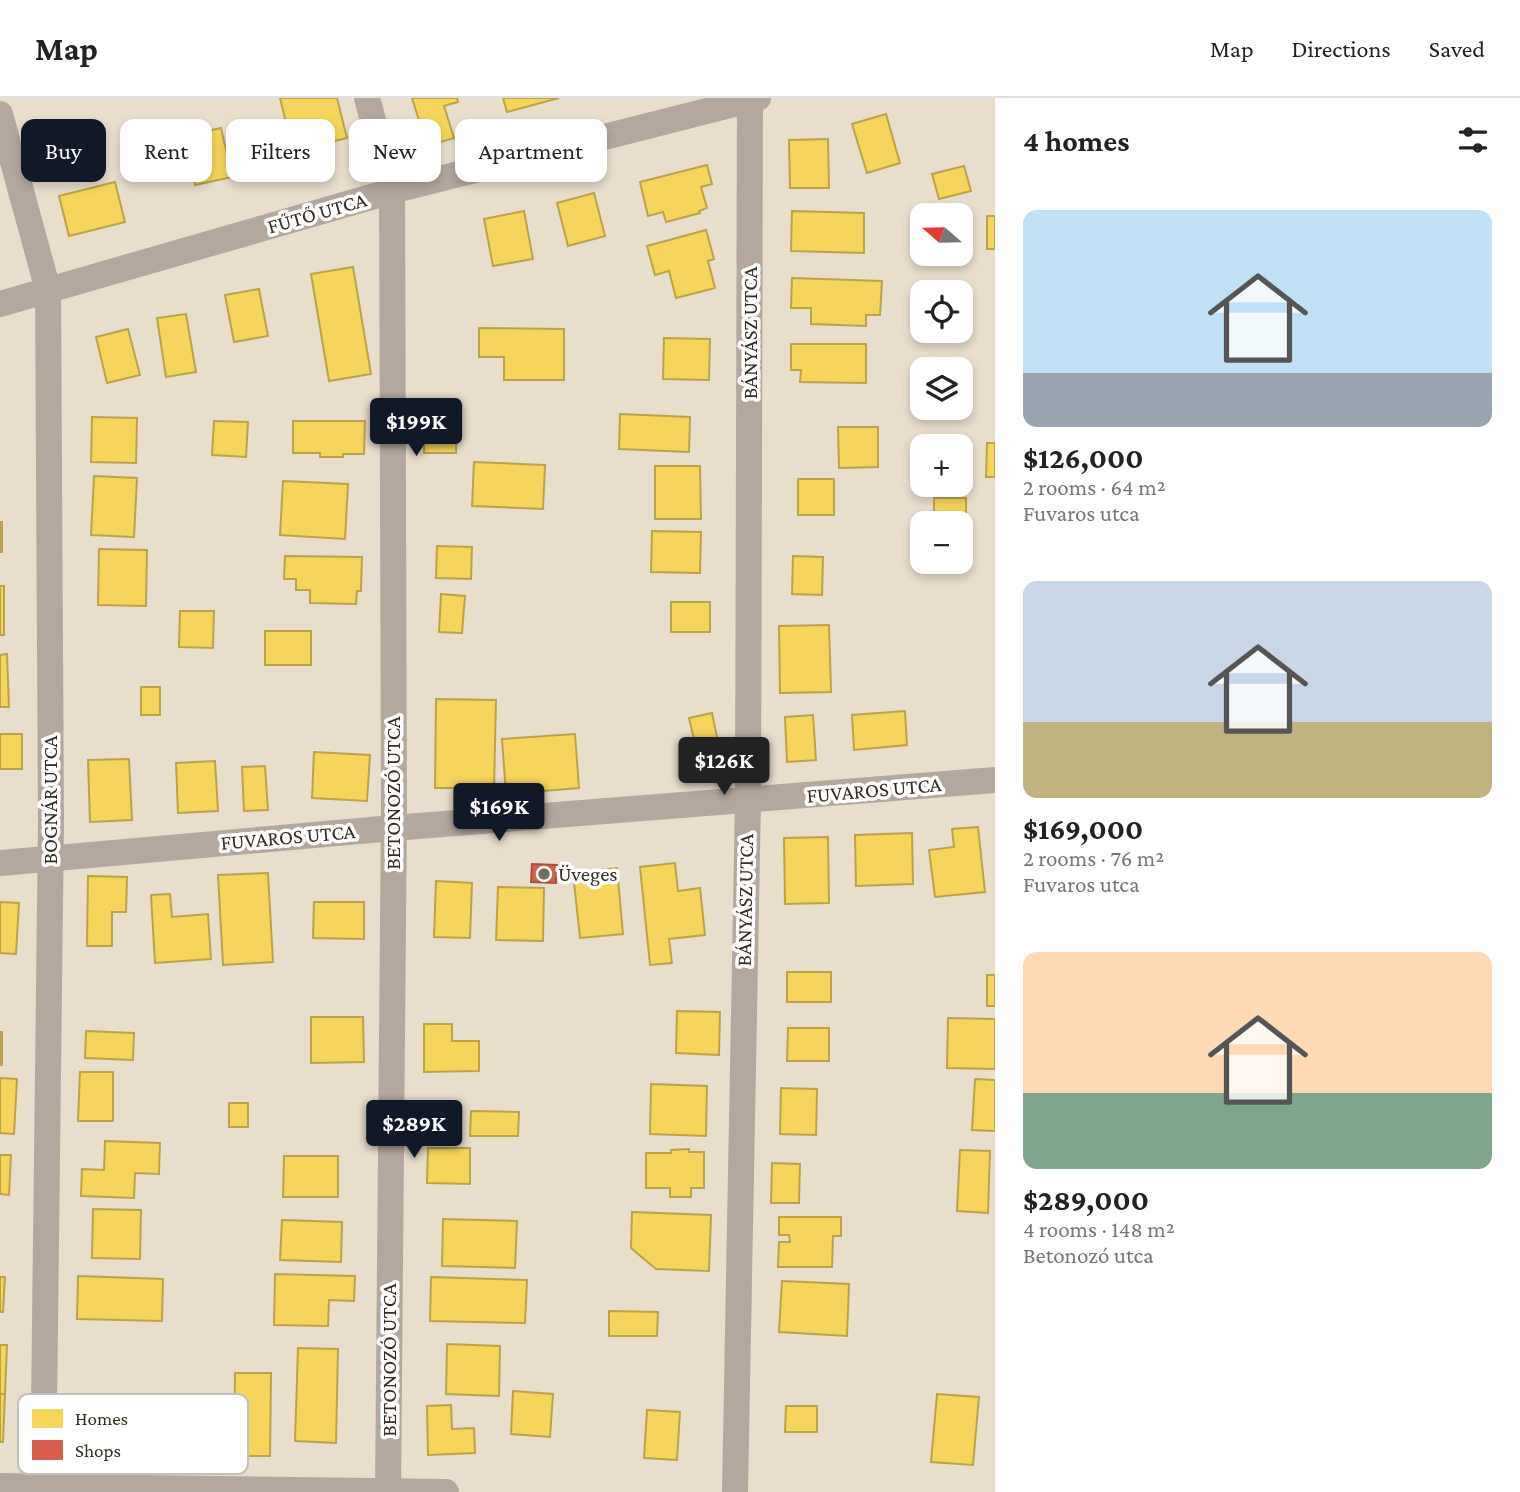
<!DOCTYPE html>
<meta charset="utf-8">
<style>
:root{--surface:#fff;--page:#f2f2f2;--text:#222;--muted:#767676;--line:#e0e0e0;--accent:#111827}
body{margin:0;font-family:"Crimson Pro",serif;background:var(--page);color:var(--text);height:100vh;display:flex;flex-direction:column;font-size:26px;white-space:nowrap}
*{box-sizing:border-box;margin:0}
p{font-size:23px;color:var(--muted)}
.icon{flex:none;width:38px;height:38px;fill:none;stroke:currentColor;stroke-width:2;stroke-linecap:round;stroke-linejoin:round}
.map{position:relative;flex:1;overflow:hidden}
.drawer{display:flex;flex-direction:column;background:var(--surface);width:525px}
.drawer>*{flex:none}
.top-card{position:absolute;left:21px;top:21px;width:665px;height:63px;display:flex;gap:14px}
.needle{width:46px;rotate:290deg}
.buttons{position:absolute;left:910px;top:105px;display:grid;gap:14px}
.buttons a{display:grid;place-items:center;width:63px;height:63px;border-radius:14px;background:var(--surface);box-shadow:0 4px 10px #0003;font-size:35px}
.price{position:absolute;translate:-50% -60px;padding:0 16px;border-radius:7px;background:var(--accent);color:#fff;font-size:23px;line-height:46px;filter:drop-shadow(0 2px 4px #0008)}
.price::after{content:'';position:absolute;left:50%;top:42px;width:21px;height:16px;margin-left:-10px;background:inherit;clip-path:polygon(0 0,100% 0,50% 100%)}
.price.active{background:#222;color:#fff}
ul{padding:0;list-style:none}
li{display:grid;align-content:center;gap:14px;height:371px;padding:0 28px}
li span{display:grid;place-items:center;height:217px;border-radius:14px;color:#555}
li>.icon{margin-inline-start:auto}
span .icon{width:126px;height:126px;fill:#fffc;stroke-width:1}
li b{font-size:30px}
h2{display:flex;justify-content:space-between;align-items:center;height:84px;padding:0 28px;font-size:30px}
.pill{padding:0 24px;border-radius:14px;background:var(--surface);box-shadow:0 4px 10px #0003;font-size:24px;line-height:63px}
.pill.active{background:var(--accent);color:#fff}
header{display:flex;align-items:center;gap:42px;box-sizing:border-box;height:98px;padding:0 35px;background:var(--surface);border-bottom:2px solid var(--line)}
header strong{font-size:33px}
nav{display:flex;gap:38px;margin-inline-start:auto;font-size:24px}
main{display:flex;flex:1;min-height:0}
.map>svg:first-child{display:block}
.homes{fill:#f6d55c;stroke:#bca34a;stroke-width:2}
.shops{fill:#d6604d;stroke:#a65140;stroke-width:2}
.lines{fill:none;stroke-linecap:round;stroke-linejoin:round}
.minor{stroke:#b4a79e;stroke-width:26}
.poi-dot{fill:#746b5c;stroke:#fff;stroke-width:2.5}
.labels{text-anchor:middle;dominant-baseline:central;stroke-width:7;stroke-linejoin:round;paint-order:stroke}
.street-label{font-size:21px;fill:#352d20;stroke:#fff}
.poi-label{font-size:21px;fill:#352d20;stroke:#fff;text-anchor:start}
.key{fill:#fff;stroke:#c2c0bc;stroke-width:2}
.key-label{font-size:19px;fill:#352d20}
</style>
<header>
<strong>Map</strong>
<nav><a>Map</a><a>Directions</a><a>Saved</a></nav>
</header>
<main>
<div class="map">
<svg width="995" height="1394" viewBox="0 0 995 1394">
<rect width="100%" height="100%" fill="#e9ddcc"/>
<!-- homes -->
<g class="homes">
<path d="M280 0H337L347 40 293 53Z"/>
<path d="M412 0H457L458 4 444 8 454 40 427 48Z"/>
<path d="M503 0H559L507 14Z"/>
<path d="M886 16 900 65 867 75 852 26Z"/>
<path d="M221 30 232 79 195 87 184 38Z"/>
<path d="M828 41 829 90H790L789 42Z"/>
<path d="M707 67 712 86 701 89 707 110 699 113 700 115 666 124 663 114 648 118 640 84Z"/>
<path d="M964 68 971 93 939 101 932 76Z"/>
<path d="M115 84 125 124 69 138 59 98Z"/>
<path d="M594 95 605 138 568 148 557 105Z"/>
<path d="M524 113 533 161 493 168 484 121Z"/>
<path d="M792 113 864 115V155L791 153Z"/>
<rect x="987" y="118" width="8" height="33"/>
<path d="M706 132 714 161 708 163 715 190 676 200 669 173 655 177 647 148Z"/>
<path d="M353 169 371 276 329 283 311 176Z"/>
<path d="M792 180 882 183 880 217H866V228L811 226V210H791Z"/>
<path d="M259 191 268 238 234 244 225 197Z"/>
<path d="M186 216 196 274 166 279 157 220Z"/>
<path d="M479 230 564 231V282H504V259H479Z"/>
<path d="M128 231 140 277 107 285 96 239Z"/>
<path d="M664 240 710 241 709 282 663 281Z"/>
<path d="M791 246H866V285L800 284 801 272H791Z"/>
<path d="M620 316 690 319 689 354 619 351Z"/>
<path d="M425 318 457 319 456 355H424Z"/>
<path d="M92 319 137 320 136 365 91 364Z"/>
<path d="M214 323 248 324 246 359 212 357Z"/>
<path d="M293 323H365L364 356H343V359H320V355H293Z"/>
<path d="M838 329H878V369L839 370Z"/>
<path d="M987 345H995V379H986Z"/>
<path d="M474 364 545 367 543 411 472 408Z"/>
<path d="M655 368H700L701 421H655Z"/>
<path d="M94 378 137 380 134 439 91 437Z"/>
<rect x="798" y="381" width="36" height="36"/>
<path d="M283 383 348 386 345 441 280 437Z"/>
<path d="M934 400H966V433H961V425H934Z"/>
<rect x="0" y="424" width="2" height="30"/>
<path d="M652 433 701 434 700 475 651 474Z"/>
<path d="M437 448 472 449 471 481 436 480Z"/>
<path d="M99 451 147 452 146 508 98 507Z"/>
<path d="M285 458 362 459 361 493H357L356 506 310 505V492H296V481H284Z"/>
<path d="M793 458 823 459 822 497 792 496Z"/>
<rect x="0" y="488" width="4" height="49"/>
<path d="M441 496 465 498 462 535 439 534Z"/>
<rect x="671" y="504" width="39" height="30"/>
<path d="M180 513H214L213 550 179 549Z"/>
<path d="M829 527 831 594 780 595 779 528Z"/>
<rect x="265" y="533" width="46" height="34"/>
<path d="M7 556 9 609H0V557Z"/>
<rect x="141" y="589" width="19" height="28"/>
<path d="M436 601 496 602 494 690H435Z"/>
<path d="M905 613 907 647 854 652 852 617Z"/>
<path d="M712 615 718 644 696 649 689 620Z"/>
<path d="M813 617 816 662 787 664 785 619Z"/>
<rect x="0" y="636" width="22" height="35"/>
<path d="M575 636 579 690 506 696 502 641Z"/>
<path d="M314 654 370 657 367 703 312 700Z"/>
<path d="M129 661 132 722 90 724 88 662Z"/>
<path d="M215 663 218 713 178 715 176 665Z"/>
<path d="M265 668 268 712 244 713 242 669Z"/>
<path d="M978 729 985 794 935 799 929 752 954 749 952 731Z"/>
<path d="M912 735 913 786 856 788 855 737Z"/>
<path d="M828 739 829 805 785 806 784 740Z"/>
<path d="M675 765 678 793 700 790 705 837 669 841 672 865 650 867 640 769Z"/>
<path d="M617 770 623 836 580 840 573 775Z"/>
<path d="M268 775 273 864 223 867 218 777Z"/>
<path d="M88 778 127 779 126 814H112V848H87Z"/>
<path d="M436 783 472 785 470 840 434 839Z"/>
<path d="M498 789 544 790 543 843 496 842Z"/>
<path d="M170 796 172 819 208 816 211 861 155 865 151 797Z"/>
<path d="M0 804 19 805 16 856 0 855Z"/>
<path d="M314 804H364V841L313 840Z"/>
<rect x="787" y="874" width="44" height="30"/>
<rect x="987" y="877" width="8" height="31"/>
<path d="M677 913 720 914 719 957 676 955Z"/>
<path d="M311 919H363L364 964 311 965Z"/>
<path d="M948 920 995 921V971L947 970Z"/>
<path d="M424 926H452V943H479V973L424 974Z"/>
<path d="M788 930H829V963H787Z"/>
<path d="M86 933 134 935 133 962 85 960Z"/>
<rect x="0" y="934" width="2" height="33"/>
<path d="M80 974H113V1023H78Z"/>
<path d="M0 980 17 981 14 1036 0 1035Z"/>
<path d="M975 981 995 982V1033L972 1032Z"/>
<path d="M651 986 707 988 706 1038 650 1036Z"/>
<path d="M781 990 817 991 816 1037 780 1036Z"/>
<rect x="229" y="1005" width="19" height="24"/>
<path d="M471 1013 519 1014 518 1038H470Z"/>
<path d="M105 1043 160 1045 159 1076 135 1075 134 1100 81 1098 82 1071 104 1072Z"/>
<path d="M428 1050H470V1086L427 1085Z"/>
<path d="M689 1051V1054H704V1090H691V1099H670V1090H646V1055H671V1052Z"/>
<path d="M960 1052 990 1053 988 1115 957 1113Z"/>
<path d="M0 1057H11L9 1097 0 1096Z"/>
<path d="M284 1058H338V1099H283Z"/>
<path d="M772 1065 800 1066 799 1105H771Z"/>
<path d="M93 1111 141 1112 140 1161 92 1160Z"/>
<path d="M632 1114 711 1117 709 1173 656 1171 631 1150Z"/>
<path d="M779 1119H841V1138H833L832 1169H778L779 1144H790L789 1137H779Z"/>
<path d="M443 1121 517 1123 515 1170 442 1168Z"/>
<path d="M282 1122 342 1124 341 1164 280 1162Z"/>
<path d="M275 1176 355 1178 354 1203 329 1202 328 1228 274 1227Z"/>
<path d="M78 1178 163 1181 162 1223 77 1221Z"/>
<path d="M0 1179H5L3 1214H0Z"/>
<path d="M431 1179 527 1182 525 1225 430 1223Z"/>
<path d="M782 1183 849 1186 847 1238 779 1234Z"/>
<path d="M609 1213 658 1214 657 1238H609Z"/>
<path d="M447 1246 500 1248 499 1298 446 1296Z"/>
<path d="M0 1247H7L5 1296H0Z"/>
<path d="M298 1250 338 1251 336 1345 295 1343Z"/>
<path d="M235 1275H271L270 1358H234Z"/>
<path d="M513 1293 553 1296 550 1339 511 1336Z"/>
<path d="M0 1296H5L3 1344H0Z"/>
<path d="M937 1296 979 1299 973 1367 931 1364Z"/>
<path d="M451 1307 452 1331 474 1330 475 1355 428 1357 427 1308Z"/>
<path d="M786 1308H817V1334H785Z"/>
<path d="M647 1312 680 1314 677 1362 644 1360Z"/>
</g>
<!-- shops -->
<path class="shops" d="M532 766 557 767 556 785 531 784Z"/>
<g class="lines">
<!-- minor -->
<g class="minor">
<path d="M367 0 392 93 394 710 388 1394"/>
<path d="M0 16 48 192 51 724 43 1394"/>
<path d="M0 206 392 93 758 0"/>
<path d="M0 765 393 730 995 682"/>
<path d="M0 1388 446 1394"/>
<path d="M735 1394 748 703 750 0"/>
</g>
</g>
<!-- markers -->
<circle class="poi-dot" cx="544" cy="776" r="7"/>
<g class="labels">
<!-- street labels -->
<g class="street-label">
<text transform="translate(317 115) rotate(-16)">FŰTŐ UTCA</text>
<text transform="translate(750 235) rotate(-90)">BÁNYÁSZ UTCA</text>
<text transform="translate(874 692) rotate(-5)">FUVAROS UTCA</text>
<text transform="translate(393 695) rotate(-90)">BETONOZÓ UTCA</text>
<text transform="translate(50 702) rotate(-90)">BOGNÁR UTCA</text>
<text transform="translate(288 739) rotate(-5)">FUVAROS UTCA</text>
<text transform="translate(745 802) rotate(-89)">BÁNYÁSZ UTCA</text>
<text transform="translate(389 1262) rotate(-90)">BETONOZÓ UTCA</text>
</g>
<!-- poi labels -->
<g class="poi-label">
<text x="558" y="776">Üveges</text>
</g>
</g>
<!-- legend -->
<rect x="18" y="1296" width="230" height="80" rx="10" class="key"/>
<rect x="32" y="1311" width="31" height="19" fill="#f6d55c"/>
<rect x="32" y="1342" width="31" height="20" fill="#d6604d"/>
<g class="key-label">
<text x="75" y="1327">Homes</text>
<text x="75" y="1359">Shops</text>
</g>
</svg>
<div class="buttons">
<a><svg class="needle" viewBox="-14 -14 28 28"><path d="M0-13l5 13h-10z" fill="#e53935"/><path d="M0 13l5-13h-10z" fill="#767676"/></svg></a>
<a><svg class="icon" aria-label="locate" viewBox="0 0 24 24"><circle cx="12" cy="12" r="6"/><path d="M12 2v4M12 18v4M2 12h4M18 12h4"/></svg></a>
<a><svg class="icon" aria-label="layers" viewBox="0 0 24 24"><path d="M12 4l9 5-9 5-9-5zM3 14l9 5 9-5"/></svg></a>
<a>+</a>
<a>−</a>
</div>
<b class="price" style="left:416px;top:360px">$199K</b>
<b class="price active" style="left:724px;top:699px">$126K</b>
<b class="price" style="left:499px;top:745px">$169K</b>
<b class="price" style="left:414px;top:1062px">$289K</b>
<div class="top-card">
<a class="pill active">Buy</a>
<a class="pill">Rent</a>
<a class="pill">Filters</a>
<a class="pill">New</a>
<a class="pill">Apartment</a>
</div>
</div>
<section class="drawer">
<h2>4 homes<svg class="icon" aria-label="filters" viewBox="0 0 24 24"><path d="M4 7h16M4 17h16"/><circle cx="9" cy="7" r="2"/><circle cx="15" cy="17" r="2"/></svg></h2>
<ul>
<li><span style="background:linear-gradient(#bfe0f5 75%,#9aa5b1 0)"><svg class="icon" aria-label="home" viewBox="0 0 24 24"><path d="M3 11l9-7 9 7M6 9v11h12V9"/></svg></span><div><b>$126,000</b><p>2 rooms · 64 m²</p><p>Fuvaros utca</p></div></li>
<li><span style="background:linear-gradient(#c9d6e8 65%,#c2b280 0)"><svg class="icon" aria-label="home" viewBox="0 0 24 24"><path d="M3 11l9-7 9 7M6 9v11h12V9"/></svg></span><div><b>$169,000</b><p>2 rooms · 76 m²</p><p>Fuvaros utca</p></div></li>
<li><span style="background:linear-gradient(#ffd9b3 65%,#7fa58c 0)"><svg class="icon" aria-label="home" viewBox="0 0 24 24"><path d="M3 11l9-7 9 7M6 9v11h12V9"/></svg></span><div><b>$289,000</b><p>4 rooms · 148 m²</p><p>Betonozó utca</p></div></li>
</ul>
</section>
</main>
